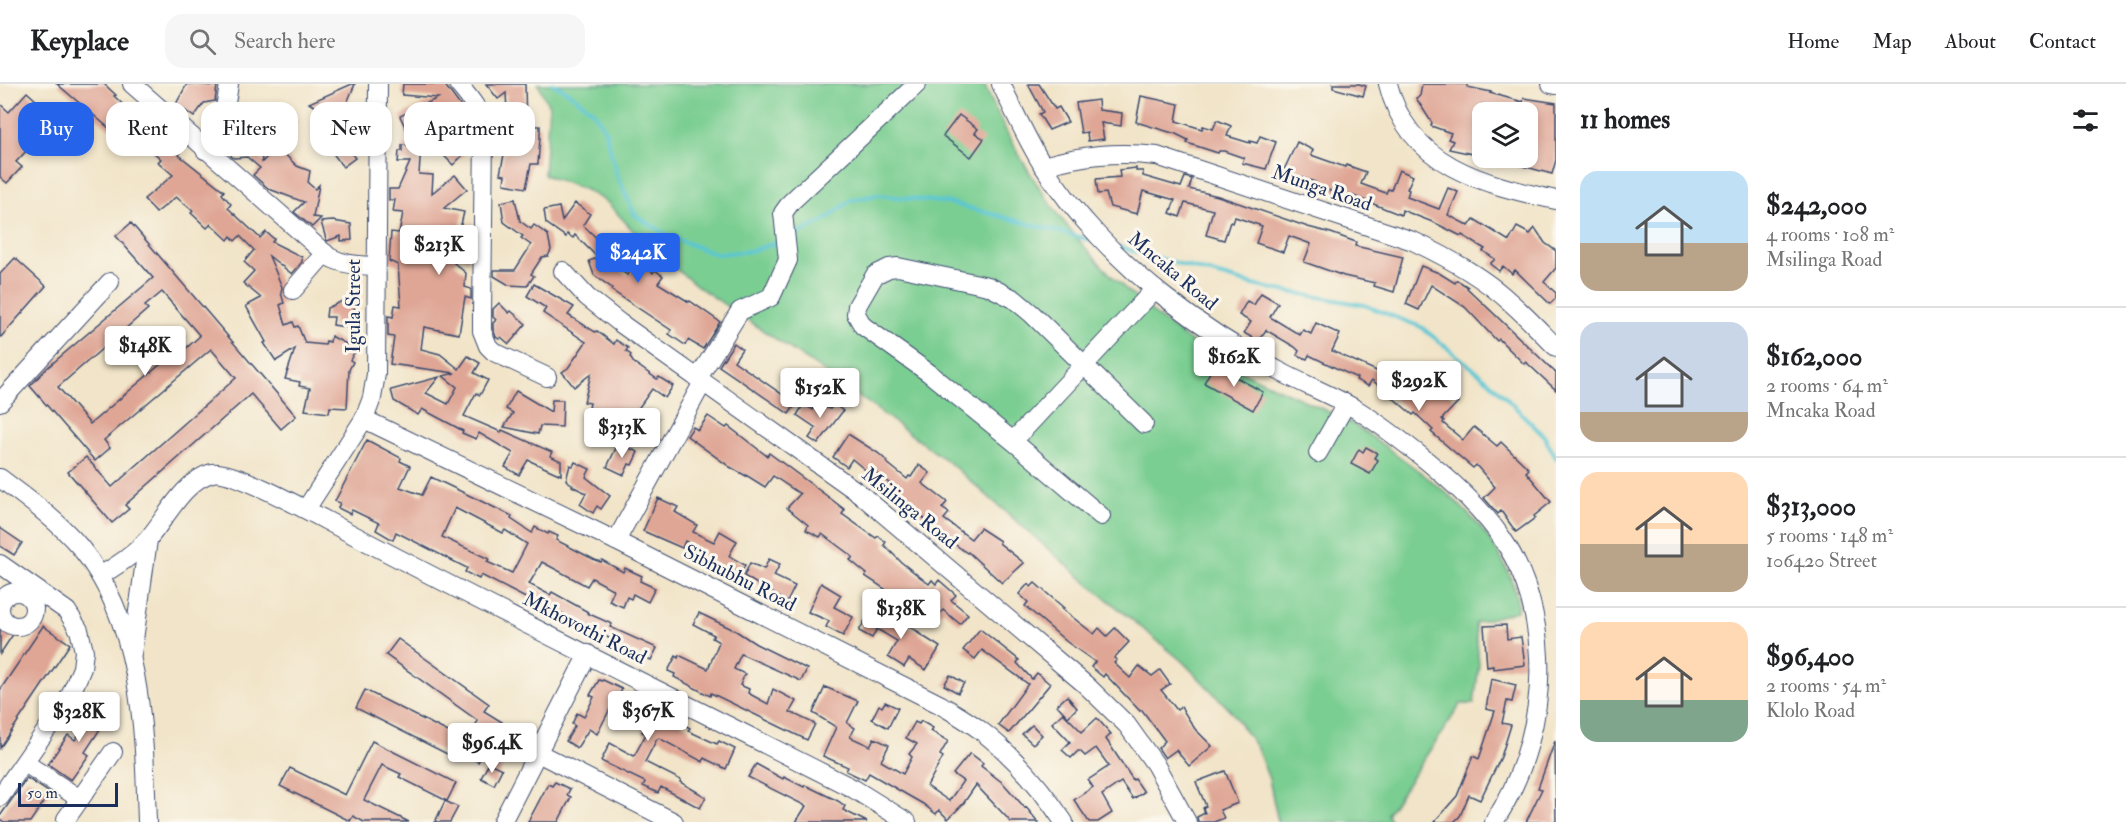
<!DOCTYPE html>
<meta charset="utf-8">
<style>
:root{--surface:#fff;--page:#f6f6f6;--text:#202124;--muted:#757577;--line:#e0e0e0;--accent:#2563eb}
body{margin:0;font-family:"IM FELL Double Pica",serif;background:var(--page);color:var(--text);height:100vh;display:flex;flex-direction:column;font-size:22px;white-space:nowrap}
*{box-sizing:border-box;margin:0}
p{font-size:20px;color:var(--muted)}
.icon{flex:none;width:33px;height:33px;fill:none;stroke:currentColor;stroke-width:2;stroke-linecap:round;stroke-linejoin:round}
.map{position:relative;flex:1;overflow:hidden}
.sheet{display:flex;flex-direction:column;background:var(--surface);width:570px}
.sheet>*{flex:none}
.hud{position:absolute;left:18px;top:18px;width:570px;height:54px;display:flex;gap:12px}
.controls{position:absolute;left:1472px;top:18px;display:grid;gap:12px}
.controls a{display:grid;place-items:center;width:66px;height:66px;border-radius:12px;background:var(--surface);box-shadow:0 3px 9px #0003;font-size:30px}
.scale{position:absolute;left:18px;bottom:15px;width:100px;box-sizing:border-box;padding-left:6px;border:3px solid #1b2f5e;border-top:0;font-size:16px;line-height:21px;white-space:nowrap;color:#1b2f5e;-webkit-text-stroke:4px #fbf7ec;paint-order:stroke}
.price{position:absolute;translate:-50% -51px;padding:0 14px;border-radius:6px;background:#fff;color:#222;font-size:20px;line-height:39px;filter:drop-shadow(0 2px 3px #0008)}
.price::after{content:'';position:absolute;left:50%;top:36px;width:18px;height:14px;margin-left:-9px;background:inherit;clip-path:polygon(0 0,100% 0,50% 100%)}
.price.current{background:var(--accent);color:#fff}
ul{padding:0;list-style:none}
li{display:flex;align-items:center;gap:18px;height:150px;padding:0 24px}
li+li{border-top:2px solid var(--line)}
li span{display:grid;place-items:center;flex:none;width:168px;height:120px;border-radius:18px;color:#555}
li>.icon{margin-inline-start:auto}
span .icon{width:72px;height:72px;fill:#fffc;stroke-width:1}
li b{font-size:26px}
h2{display:flex;justify-content:space-between;align-items:center;height:72px;padding:0 24px;font-size:26px}
.chip{padding:0 21px;border-radius:18px;background:var(--surface);box-shadow:0 3px 9px #0003;font-size:21px;line-height:54px}
.chip.current{background:var(--accent);color:#fff}
header{display:flex;align-items:center;gap:36px;box-sizing:border-box;height:84px;padding:0 30px;background:var(--surface);border-bottom:2px solid var(--line)}
header strong{font-size:28px}
nav{display:flex;gap:33px;margin-inline-start:auto;font-size:21px}
.search{width:420px;height:54px;background:var(--page);display:flex;align-items:center;gap:15px;box-sizing:border-box;padding:0 21px;border-radius:18px;color:var(--muted);font-size:22px}
main{display:flex;flex:1;min-height:0}
.map>svg:first-child{display:block}
.green{fill:#7ace92;stroke:#4a7e78;stroke-width:1.5}
.lines{fill:none;stroke-linecap:round;stroke-linejoin:round}
.stream{stroke:#5ac6d4;stroke-width:4}
.building{fill:#dfa695;fill-rule:evenodd}
.minor-casing{stroke:#3b4a6e;stroke-width:20}
.minor{stroke:#fff;stroke-width:18}
.labels{text-anchor:middle;dominant-baseline:central;stroke-width:6;stroke-linejoin:round;paint-order:stroke}
.street-label{font-size:20px;fill:#1b2f5e;stroke:#fbf7ec}
</style>
<header>
<strong>Keyplace</strong>
<div class="search"><svg class="icon" aria-label="search" viewBox="0 0 24 24"><circle cx="10" cy="10" r="6"/><path d="M15 15l6 6"/></svg>Search here</div>
<nav><a>Home</a><a>Map</a><a>About</a><a>Contact</a></nav>
</header>
<main>
<div class="map">
<svg width="1556" height="738" viewBox="0 0 1556 738">
<rect width="100%" height="100%" fill="#fbf7ec"/>
<filter id="ink" filterUnits="userSpaceOnUse"><feTurbulence type="fractalNoise" baseFrequency=".0167" numOctaves="2"/><feDisplacementMap in="SourceGraphic" scale="12" xChannelSelector="R" yChannelSelector="G"/><feConvolveMatrix kernelMatrix="1 2 1 2 8 2 1 2 1" color-interpolation-filters="sRGB"/></filter>
<filter id="wash" filterUnits="userSpaceOnUse"><feTurbulence type="fractalNoise" baseFrequency=".008" numOctaves="4" result="noise"/><feDisplacementMap in="SourceGraphic" scale="24" xChannelSelector="R" yChannelSelector="G"/><feGaussianBlur stdDeviation="1.35" result="paint"/><feColorMatrix in="noise" values="0 0 0 0 0 0 0 0 0 0 0 0 0 0 0 0 0 1.4 0 .05"/><feComposite in="paint" operator="in"/></filter>
<g filter="url(#wash)">
<rect width="100%" height="100%" fill="#f1e4c8"/>
<!-- green -->
<path class="green" d="M538 0H984C1020 85 1073 162 1145 222 1167 241 1192 260 1218 275 1260 299 1306 315 1349 338 1362 345 1374 355 1386 363 1434 397 1484 433 1508 488 1514 502 1518 512 1517 527L1475 539 1479 580 1474 620H1461L1387 730 1391 738H1278L1269 695 1257 664 1231 627 1182 577 1085 497 951 380 841 299 700 204 647 162 607 118 586 106 544 91 549 22Z"/>
<g class="lines">
<!-- stream -->
<g class="stream">
<path d="M553 0 568 8 594 28 605 46 617 91 635 131 670 153 717 170 751 167 782 157"/>
<path d="M791 153 824 137 851 116 878 111 950 119 1094 157"/>
<path d="M1119 163 1261 203 1364 221 1421 243 1490 298 1544 352 1556 374"/>
</g>
</g>
<g id="blocks">
<!-- building -->
<g class="building">
<path d="M57 0H104L116 11 114 12 135 32 139 27 155 42 151 46 180 69 179 71 224 107 222 110 231 120 228 124 260 154 266 148 274 155 272 158 302 173V178L292 190 269 172 282 203 281 209 284 219 280 221 286 241 293 238 295 243 298 242 305 259 325 261 326 257 330 258 331 252 356 265 350 276 353 278 349 286 347 324 330 323 329 329 305 326 310 304 299 302 300 298 285 295 295 265 276 277 264 259 266 258 246 222 261 214 243 199 254 187 244 178 254 166 240 152 235 157 231 152 228 156 211 140 207 144 191 129 193 127 176 113 156 129 144 115 173 91 158 78 161 75 141 57 139 60 133 55 131 58 112 43 110 45Z"/>
<path d="M187 0 217 2 215 17 204 19 194 33 176 20Z"/>
<path d="M352 0H355L347 19 358 20 355 40 345 39 344 40 322 36 323 28 309 19Z"/>
<path d="M403 0H444L465 28 470 37 466 40H471L472 46V51H448L465 69 453 81 422 49 419 90 433 91 432 109 455 91 467 105 444 124 464 128 457 157 472 158 471 171H468V176L460 171 454 179 466 189 465 203 471 205V215L465 213 459 250 424 243 421 265 440 270 459 285 468 272 480 279 474 289 488 296 480 311 476 309 464 332 501 348 502 346 552 368 550 372 561 377V391L528 376 519 391 505 383 513 369 479 349 476 355 462 349 463 347 456 343 422 325 418 331 394 317 391 306 439 293 426 309 448 320 457 303 443 292 455 289 390 280 394 253 388 252V232L393 233 395 221 401 222 398 181 389 177 391 148 399 149 403 129 393 128 395 116H389V105H398L410 78H398L399 67H402V61L414 62 400 32 438 14 402 11Z"/>
<path d="M486 0H525L526 42H540V53L538 80H531L526 104 504 100 505 91 500 90 505 66 503 65 506 62 505 39H516L507 27 506 9 498 15Z"/>
<path d="M1028 0H1039L1055 25 1059 23 1068 38 1049 46 1039 30 1043 28Z"/>
<path d="M1333 0H1359L1366 2 1363 12 1333 4Z"/>
<path d="M1422 0H1467V3L1491 8 1490 9 1523 18 1524 14 1556 19V76L1552 90 1504 77 1505 74H1527V28H1513L1482 20V72L1449 65 1453 57 1448 55 1451 49 1431 42 1432 39 1416 14 1420 12Z"/>
<path d="M27 8 49 28 36 41 44 48 16 78 22 83 7 99 0 93V20L9 28Z"/>
<path d="M1141 12 1179 20 1176 37 1202 45 1203 42 1213 45 1217 36 1231 42 1227 52 1250 59V57L1257 59 1260 52 1276 58 1266 85 1242 79 1244 74 1224 67H1219L1218 69 1187 59 1188 56 1176 50 1136 38Z"/>
<path d="M1098 16 1099 26 1122 29 1121 42 1101 39 1104 55 1088 57 1087 48 1081 49 1076 19Z"/>
<path d="M282 22 297 37 285 48 272 35 276 31 274 29Z"/>
<path d="M959 31 978 45 975 49 984 55 971 73 943 52Z"/>
<path d="M259 48 262 78 277 63 297 82 310 87 308 99 315 105 319 101 313 133 321 134 312 143 294 128 304 118 269 105 253 91 260 84 247 73 234 74 231 72 230 51Z"/>
<path d="M1297 58 1313 66 1311 71 1345 83 1346 81 1366 88 1361 100 1386 109 1388 105 1391 106 1399 86 1413 92 1407 105 1409 106 1407 113 1439 125 1448 104 1458 108 1448 131 1469 142 1474 135 1509 157 1517 143 1530 150 1535 144 1545 159 1556 167V184L1544 198 1556 209V214L1550 220 1515 186 1512 190 1503 182 1499 187 1490 180 1495 175 1483 167 1485 165 1462 151 1461 152 1435 139 1402 126 1401 131 1351 111 1350 114 1325 105 1324 109 1312 105 1315 98 1283 88Z"/>
<path d="M344 59 355 74 343 83 332 68Z"/>
<path d="M1136 84V87H1143V92L1181 103 1185 93 1192 95 1189 105 1218 112 1308 143 1331 149 1356 158 1355 162 1403 173 1394 208 1374 202 1375 199 1344 192 1304 178 1311 160 1289 152 1283 168 1256 159 1262 142 1235 133 1233 139 1230 138 1224 156 1206 151 1213 126 1185 119 1180 133 1170 129 1175 116 1143 107 1137 130 1110 123 1106 109 1098 110 1096 95 1120 93 1119 86Z"/>
<path d="M515 115 520 137 531 145 534 141 548 151 551 166 548 172 542 173 531 190 534 192 527 202 509 201 494 192V186H515L531 161 521 154 523 152 504 138 501 118Z"/>
<path d="M575 119 590 130 583 141 614 171 605 175 627 191 639 178 653 189 655 186 663 192 658 199 689 218 690 217 720 238 703 265 688 256 685 261 669 250 671 246 611 206 612 204 594 191 589 177 598 174 575 151 573 154 567 150 566 153 546 139 544 126 559 123 562 137Z"/>
<path d="M333 137 351 140 352 156 341 157V152L327 157 326 155 321 138Z"/>
<path d="M131 139 296 332 281 345 251 310 125 421 129 425 112 439 68 388 86 373 112 403 236 294 211 265 104 356 110 364 95 377 30 302 47 284 153 194 116 152ZM162 208 200 252 184 266 181 263 90 340 58 303 148 225 145 222Z"/>
<path d="M15 174 46 202 0 254V190Z"/>
<path d="M1421 182 1439 189 1455 199 1457 196 1468 203 1467 204 1556 289V306L1526 278 1524 280 1499 255 1497 257 1465 223 1431 201 1419 226 1406 220Z"/>
<path d="M534 200 574 223 568 231 595 248 597 247 614 260 616 256 628 264 626 267 631 271 630 273 633 278 657 295 659 293 673 302 665 314 652 305 637 326 654 336 653 339 646 337 640 348 625 339 628 333 589 324 590 319 584 318 591 290 574 303 562 288 568 284 586 258 543 229 546 224 527 212Z"/>
<path d="M1261 209 1278 219 1270 233 1300 251 1303 246 1311 250 1316 239 1340 250 1332 267 1390 293 1393 287 1397 289 1404 279 1422 293 1432 280 1456 297 1447 308 1458 318 1442 335 1444 337 1443 339 1463 356 1474 343 1497 362 1501 358 1529 385 1526 388 1551 418 1534 432 1535 434 1516 448 1501 427 1498 430 1484 414 1495 403 1476 381 1473 384 1431 348 1433 346 1415 329 1413 331 1372 296 1368 302 1356 296 1357 294 1309 271 1307 275 1297 271 1299 267 1295 263 1266 246 1258 257 1244 249 1251 238 1239 231 1247 217 1254 221Z"/>
<path d="M356 211 352 244 333 241 334 233H326L327 224Z"/>
<path d="M499 219 509 229 511 227 526 240 509 260 501 253 499 255 496 253 493 245V239L496 236 493 233V225Z"/>
<path d="M734 259 742 265 734 277 796 320 789 330 719 282Z"/>
<path d="M1214 281 1263 308 1253 326 1204 299Z"/>
<path d="M516 307 551 328 552 316H563L562 343 540 342 538 350 504 343 513 329 506 325Z"/>
<path d="M816 319 830 325 834 320 843 327 818 360 809 354 816 344 797 331 804 320 813 326Z"/>
<path d="M708 332 726 344 728 342 767 372 769 369 827 412 845 426 842 430 876 454 878 452 886 458 884 461 901 478 929 500 932 496 936 500 939 496 956 511 951 516 968 530 960 540 943 526 940 530 924 516 921 520 917 516 912 523 865 492 867 490 850 476 853 473 822 450 820 453 806 446 808 441 787 424 800 410 773 392 765 403 746 391V392L730 383 687 352 693 343 698 346Z"/>
<path d="M848 350 878 369 887 377 886 378 907 395 909 392 911 393 919 381 930 389 922 399 947 418 942 424 949 429 944 435 971 455 980 444 1000 457 999 459 1024 479 1002 499 968 468 967 469 945 453 909 421 907 424 898 416 901 413 895 408 898 406 877 390 874 393 852 375 847 383 833 373Z"/>
<path d="M367 356 401 374 400 377 410 382 400 403 422 411 431 393 512 432 511 435 532 449 535 443 548 450 549 448 558 452 556 456 595 476 601 478 602 476 623 488 625 484 642 492 640 497 655 504 648 518 633 510 631 515 627 513 623 523 609 517 614 506 592 494 587 502 542 478 529 500 550 511 552 508 588 528 587 529 612 540 610 543 657 564 651 576 617 561 618 558 591 546 551 523 549 526 481 491 479 495 465 488 467 484 396 448 393 456 376 446 379 439 352 426 350 430 338 424 340 419 335 417ZM455 424 503 449 505 446 527 460 512 489 487 478 489 475 442 453Z"/>
<path d="M617 362 624 365 625 362 638 368 632 381 629 380 624 391 607 383Z"/>
<path d="M1366 363 1377 369 1374 374 1378 376 1370 390 1351 380 1359 365 1363 368Z"/>
<path d="M575 378 590 385 586 393 610 412 601 425 597 422 593 429 580 420 586 409 572 402 573 401 566 396 570 381 573 382Z"/>
<path d="M658 414 678 423 675 428 697 441 693 448 714 458 720 447 737 457 729 472 745 481 739 492 703 472 705 467 685 457 682 464 643 447Z"/>
<path d="M0 444 22 459 14 471 0 462Z"/>
<path d="M769 475 780 480 774 492 795 502 787 518 744 492 750 479 764 485Z"/>
<path d="M821 499 841 511 834 523 853 533 843 552 826 543 829 537 808 528Z"/>
<path d="M1035 499 1064 524 1062 525 1094 550 1099 544 1107 552 1115 544 1129 558 1114 574 1117 576 1114 579 1130 594 1139 582 1152 592 1160 586 1170 600 1161 606 1177 626 1181 623 1195 645 1212 662 1189 682 1176 666 1165 674 1158 664 1165 657 1142 626 1140 627 1105 590 1103 593 1091 583 1095 578 1067 558 1025 522 1028 518 1019 510 1028 500 1031 503Z"/>
<path d="M872 524 919 548 918 549 940 563 926 586 909 575 904 583 888 573 897 557 877 545 872 554 859 547Z"/>
<path d="M699 529 736 547 756 560 807 585 801 597 741 570 734 585 745 590 740 601 749 605 748 609 768 620 773 605 796 617 790 628 815 640 807 656 711 609 710 612 674 593 675 590 668 587 676 572 678 574 679 571 708 585 719 558 712 554 714 551 693 540Z"/>
<path d="M0 539 14 549 0 570Z"/>
<path d="M1506 541 1507 555 1521 553 1525 581 1493 585V582L1487 583 1484 542Z"/>
<path d="M43 542 70 560 0 664V606Z"/>
<path d="M980 545 1019 576 1017 579 1032 595 1037 589 1050 600 1009 649 998 641 1028 600 982 566 975 575 963 566Z"/>
<path d="M398 555 489 620 484 627 502 638 478 678 459 666 455 674 356 624 365 606 466 657 478 637 386 571Z"/>
<path d="M950 591 964 599 958 609 944 601Z"/>
<path d="M1491 595 1516 601 1512 618 1507 617 1502 639 1511 641 1501 673 1480 716 1469 711 1460 732 1454 738H1434L1457 712 1473 672 1479 675 1495 627 1486 625Z"/>
<path d="M599 596 602 597 603 596 622 605 619 612 651 629 652 626 657 629 659 626 690 644 688 647 717 660 719 657 735 665 726 685 704 674 703 678 659 654 657 655 645 678 681 696 680 698 706 713 700 724 661 703 658 709 643 702 645 698 601 677 610 659 634 672 646 650 642 648 644 643 610 625 597 650 589 645 577 664 566 657 575 642 572 640 577 629 584 633 594 613 590 611Z"/>
<path d="M825 603 858 617 847 639 855 644 850 653 870 662 874 654 889 661 881 677 903 690 912 673 909 670 917 660 906 654 915 638 919 640 921 637 933 644 931 647 948 657 940 671 943 673 927 702 949 717 963 697 953 690 970 669 983 679 981 682 1003 699 1025 724 1026 723 1038 738H1011L976 701 963 720 948 735 939 726 936 730 923 720 869 689 865 696 846 687 848 683 823 672 836 643 813 629Z"/>
<path d="M1067 612 1077 624 1068 633 1057 621Z"/>
<path d="M91 617 110 630 85 668 89 671 71 696 48 680 68 651 75 656 87 638 80 633Z"/>
<path d="M885 618 898 624 888 644 872 635 879 621 882 623Z"/>
<path d="M1063 629 1082 648 1097 634 1111 650 1106 655 1133 696 1135 695 1144 708 1133 715 1121 698 1102 711 1112 729 1098 738H1089L1074 716 1093 703 1088 696 1109 682 1096 664 1085 672 1080 667H1078L1071 674 1062 666 1070 658 1052 639Z"/>
<path d="M1032 641 1042 651 1033 660 1022 650Z"/>
<path d="M372 657 456 699 447 717 399 693 401 690 382 681 364 716 409 738H364L353 732 350 737 280 702 290 684 345 711Z"/>
<path d="M1555 657 1556 738H1526L1542 705 1538 704Z"/>
<path d="M489 679 502 685 494 701 481 694Z"/>
<path d="M756 680 783 695 784 693 804 703 805 701 838 717 845 722 843 726 867 738H796L806 722 748 693Z"/>
<path d="M1225 687 1238 719 1220 726 1224 734 1214 738H1198L1197 733 1205 729 1203 724 1206 722 1196 698Z"/>
<path d="M27 694 50 709 30 738H4L0 735V732Z"/>
<path d="M555 698 570 705 567 711 571 713 558 738H528L548 700 552 702Z"/>
<path d="M445 717 458 723 450 738H435Z"/>
</g>
</g>
</g>
<g filter="url(#ink)">
<use href="#blocks" fill-opacity="0" stroke="#3b4a6e" stroke-width="1.5"/>
<g class="lines">
<defs>
<g id="minor">
<path d="M132 0 329 173C344 181 359 181 376 182"/>
<path d="M458 0C470 14 482 28 484 47L482 233V247L488 262 494 268 547 293"/>
<path d="M1001 0C1014 27 1026 54 1042 80 1072 128 1122 180 1166 214 1202 242 1239 266 1279 287 1305 301 1334 312 1359 327 1383 342 1406 360 1427 377 1495 433 1535 482 1539 573 1542 629 1525 691 1494 738"/>
<path d="M1388 0C1408 82 1483 100 1556 116"/>
<path d="M1551 0 1556 1"/>
<path d="M205 66C220 45 226 25 229 0"/>
<path d="M1043 82C1082 71 1117 67 1157 72L1413 157C1447 173 1482 192 1510 218 1526 232 1541 248 1556 263"/>
<path d="M563 187 587 213 620 239 859 409 1086 601 1127 641 1155 680 1187 738"/>
<path d="M293 206 325 169"/>
<path d="M698 294 740 227 771 213 788 176 783 129 791 118 917 0"/>
<path d="M0 318 110 198"/>
<path d="M364 335 616 457 941 621C954 629 968 637 980 646 1013 671 1041 704 1064 738"/>
<path d="M1013 357 1155 205"/>
<path d="M1318 369 1346 320"/>
<path d="M0 394C28 415 57 436 80 463 142 539 144 645 147 738"/>
<path d="M306 425 364 335 372 314 376 290 378 0"/>
<path d="M1101 432 1013 357 929 289 863 242 856 230 857 222 875 191 889 184 898 183 988 202 1014 215 1032 230 1144 340"/>
<path d="M616 457 703 298"/>
<path d="M0 480 67 527 79 546 84 567 82 584 70 612 0 713"/>
<path d="M100 492C116 482 134 471 147 456 165 436 184 396 212 389 233 384 321 434 344 446 513 535 684 619 854 705L907 738"/>
<circle cx="17" cy="525" r="17"/>
<path d="M132 570 148 456"/>
<path d="M538 669 674 738"/>
<path d="M25 679 80 715"/>
<path d="M66 735 113 668"/>
<path d="M502 738 588 570"/>
</g>
</defs>
<!-- minor casing -->
<use href="#minor" class="minor-casing"/>
<!-- minor -->
<use href="#minor" class="minor"/>
</g>
</g>
<g class="labels">
<!-- street labels -->
<g class="street-label">
<text transform="translate(1322 104) rotate(19)">Munga Road</text>
<text transform="translate(1173 187) rotate(40)">Mncaka Road</text>
<text transform="translate(353 222) rotate(-90)">Igula Street</text>
<text transform="translate(910 424) rotate(39)">Msilinga Road</text>
<text transform="translate(740 494) rotate(27)">Sibhubhu Road</text>
<text transform="translate(585 544) rotate(27)">Mkhovothi Road</text>
</g>
</g>
</svg>
<div class="controls">
<a><svg class="icon" aria-label="layers" viewBox="0 0 24 24"><path d="M12 4l9 5-9 5-9-5zM3 14l9 5 9-5"/></svg></a>
</div>
<div class="scale">50 m</div>
<b class="price" style="left:439px;top:192px">$213K</b>
<b class="price current" style="left:638px;top:200px">$242K</b>
<b class="price" style="left:145px;top:293px">$148K</b>
<b class="price" style="left:1234px;top:304px">$162K</b>
<b class="price" style="left:1419px;top:328px">$292K</b>
<b class="price" style="left:820px;top:335px">$152K</b>
<b class="price" style="left:622px;top:375px">$313K</b>
<b class="price" style="left:901px;top:556px">$138K</b>
<b class="price" style="left:648px;top:658px">$367K</b>
<b class="price" style="left:79px;top:659px">$328K</b>
<b class="price" style="left:492px;top:690px">$96.4K</b>
<div class="hud">
<a class="chip current">Buy</a>
<a class="chip">Rent</a>
<a class="chip">Filters</a>
<a class="chip">New</a>
<a class="chip">Apartment</a>
</div>
</div>
<section class="sheet">
<h2>11 homes<svg class="icon" aria-label="filters" viewBox="0 0 24 24"><path d="M4 7h16M4 17h16"/><circle cx="9" cy="7" r="2"/><circle cx="15" cy="17" r="2"/></svg></h2>
<ul>
<li><span style="background:linear-gradient(#bfe0f5 60%,#b9a48a 0)"><svg class="icon" aria-label="home" viewBox="0 0 24 24"><path d="M3 11l9-7 9 7M6 9v11h12V9"/></svg></span><div><b>$242,000</b><p>4 rooms · 108 m²</p><p>Msilinga Road</p></div></li>
<li><span style="background:linear-gradient(#c9d6e8 75%,#b9a48a 0)"><svg class="icon" aria-label="home" viewBox="0 0 24 24"><path d="M3 11l9-7 9 7M6 9v11h12V9"/></svg></span><div><b>$162,000</b><p>2 rooms · 64 m²</p><p>Mncaka Road</p></div></li>
<li><span style="background:linear-gradient(#ffd9b3 60%,#b9a48a 0)"><svg class="icon" aria-label="home" viewBox="0 0 24 24"><path d="M3 11l9-7 9 7M6 9v11h12V9"/></svg></span><div><b>$313,000</b><p>5 rooms · 148 m²</p><p>106420 Street</p></div></li>
<li><span style="background:linear-gradient(#ffd9b3 65%,#7fa58c 0)"><svg class="icon" aria-label="home" viewBox="0 0 24 24"><path d="M3 11l9-7 9 7M6 9v11h12V9"/></svg></span><div><b>$96,400</b><p>2 rooms · 54 m²</p><p>Klolo Road</p></div></li>
</ul>
</section>
</main>
